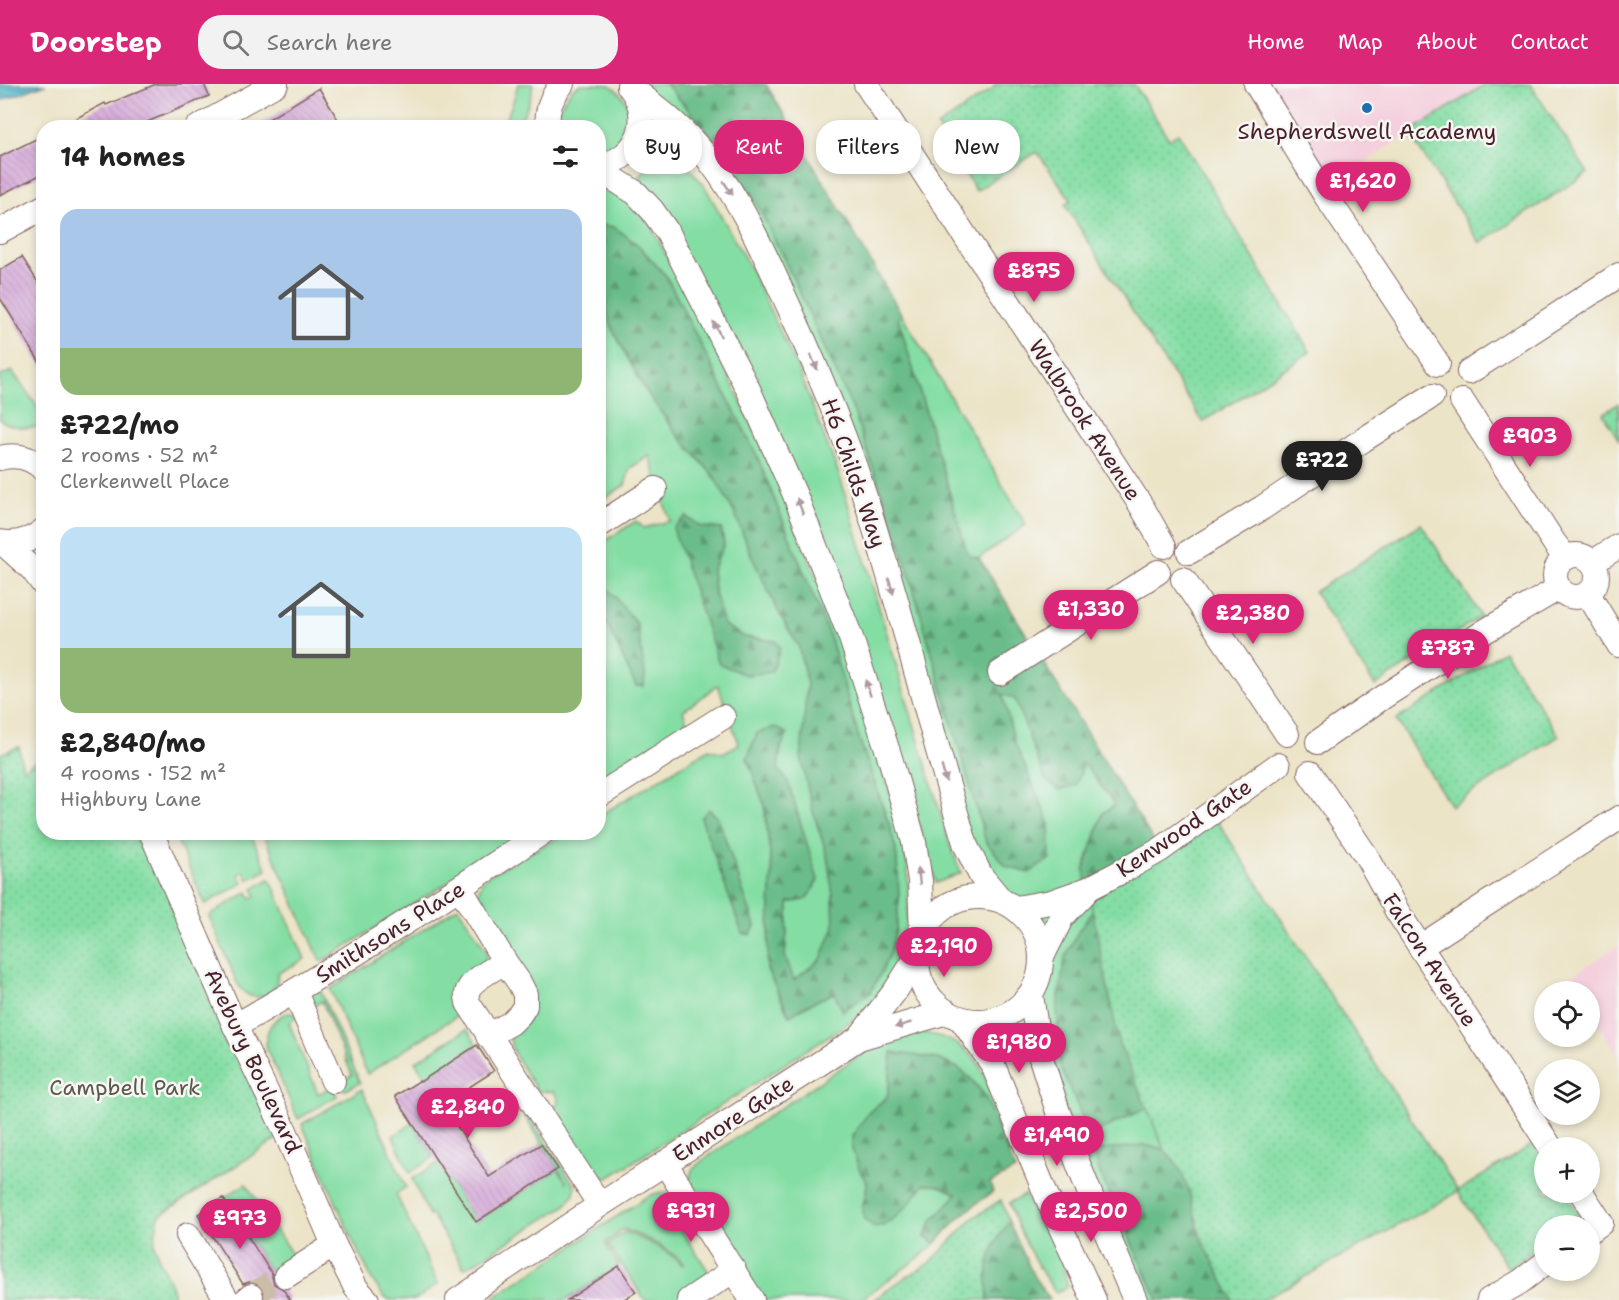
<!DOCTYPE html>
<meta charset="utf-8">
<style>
:root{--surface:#fff;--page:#f2f2f2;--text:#222;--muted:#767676;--accent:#db2777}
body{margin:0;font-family:"Shantell Sans",sans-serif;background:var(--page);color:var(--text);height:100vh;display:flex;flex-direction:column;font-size:22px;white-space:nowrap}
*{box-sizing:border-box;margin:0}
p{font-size:20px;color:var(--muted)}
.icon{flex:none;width:33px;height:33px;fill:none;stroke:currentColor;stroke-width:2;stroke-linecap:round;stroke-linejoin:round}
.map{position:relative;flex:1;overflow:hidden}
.sheet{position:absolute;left:36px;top:36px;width:570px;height:720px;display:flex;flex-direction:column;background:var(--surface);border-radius:24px;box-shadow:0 3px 9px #0003}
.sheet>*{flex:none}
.banner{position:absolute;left:624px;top:36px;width:570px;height:54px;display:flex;gap:12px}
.controls{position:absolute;left:1534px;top:897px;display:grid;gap:12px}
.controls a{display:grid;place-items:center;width:66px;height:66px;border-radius:50%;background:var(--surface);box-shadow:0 3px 9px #0003;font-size:30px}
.price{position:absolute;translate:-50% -51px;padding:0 14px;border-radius:21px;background:var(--accent);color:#fff;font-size:20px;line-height:39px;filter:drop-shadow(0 2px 3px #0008)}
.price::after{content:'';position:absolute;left:50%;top:36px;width:18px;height:14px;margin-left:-9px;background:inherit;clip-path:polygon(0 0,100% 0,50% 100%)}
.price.current{background:#222;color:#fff}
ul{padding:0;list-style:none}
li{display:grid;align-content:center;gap:12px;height:318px;padding:0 24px}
li span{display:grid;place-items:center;height:186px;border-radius:18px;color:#555}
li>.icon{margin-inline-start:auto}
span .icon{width:108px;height:108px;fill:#fffc;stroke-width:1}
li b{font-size:26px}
h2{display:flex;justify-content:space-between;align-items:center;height:72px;padding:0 24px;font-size:26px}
.pill{padding:0 21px;border-radius:24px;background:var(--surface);box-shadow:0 3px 9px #0003;font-size:21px;line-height:54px}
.pill.current{background:var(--accent);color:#fff}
header{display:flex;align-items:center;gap:36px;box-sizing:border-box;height:84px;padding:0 30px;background:var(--accent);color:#fff}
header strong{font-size:28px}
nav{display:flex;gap:33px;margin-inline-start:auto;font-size:21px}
.search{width:420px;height:54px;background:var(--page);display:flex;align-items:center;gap:15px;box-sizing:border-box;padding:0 21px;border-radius:24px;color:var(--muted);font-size:22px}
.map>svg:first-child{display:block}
.built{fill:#f4cfdd}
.green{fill:#84dea4;stroke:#677e68;stroke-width:1.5;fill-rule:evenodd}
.forest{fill:url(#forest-firs);stroke:#5a6e5a;stroke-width:1.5}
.park{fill:url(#park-dots);stroke:#677e68;stroke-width:1.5}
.water{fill:url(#water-rules);stroke:#4c6a7b;stroke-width:1.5}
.building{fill:url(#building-back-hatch)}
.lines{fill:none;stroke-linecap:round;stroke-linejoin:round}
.minor-tunnel{stroke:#ccbda8;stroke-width:24;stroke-dasharray:24 12;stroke-linecap:butt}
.minor-casing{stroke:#836462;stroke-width:26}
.minor{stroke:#fff;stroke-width:24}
.oneway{fill:#ae9aa0}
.poi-dot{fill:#1f6fb2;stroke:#f6f6f2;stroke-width:2}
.labels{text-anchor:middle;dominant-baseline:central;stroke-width:5;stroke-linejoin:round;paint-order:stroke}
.poi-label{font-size:22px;fill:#4a1f2b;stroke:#f6f6f2}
.street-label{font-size:22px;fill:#4a1f2b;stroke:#f6f6f2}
.park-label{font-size:22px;fill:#5b584f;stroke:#f6f6f2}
</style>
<header>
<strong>Doorstep</strong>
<div class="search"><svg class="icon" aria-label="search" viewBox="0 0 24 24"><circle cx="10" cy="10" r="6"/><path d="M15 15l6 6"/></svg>Search here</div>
<nav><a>Home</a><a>Map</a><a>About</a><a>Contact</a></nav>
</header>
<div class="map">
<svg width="1619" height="1216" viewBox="0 0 1619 1216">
<defs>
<pattern id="forest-firs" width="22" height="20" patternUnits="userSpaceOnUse" patternTransform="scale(1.5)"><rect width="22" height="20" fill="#6bbd8a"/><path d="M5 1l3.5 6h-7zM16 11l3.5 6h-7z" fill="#5a9971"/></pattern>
<pattern id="park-dots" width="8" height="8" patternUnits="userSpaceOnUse" patternTransform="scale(1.5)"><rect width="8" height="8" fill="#84dea4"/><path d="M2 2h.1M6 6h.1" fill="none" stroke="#74be8d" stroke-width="1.8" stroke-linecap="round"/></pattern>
<pattern id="water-rules" width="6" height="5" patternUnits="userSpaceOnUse" patternTransform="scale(1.5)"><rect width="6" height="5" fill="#4db5cb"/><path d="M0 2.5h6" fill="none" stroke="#4293a5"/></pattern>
<pattern id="building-back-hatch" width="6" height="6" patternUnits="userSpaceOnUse" patternTransform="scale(1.5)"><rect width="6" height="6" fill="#d2a0d7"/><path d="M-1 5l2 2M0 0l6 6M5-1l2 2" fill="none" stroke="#ac82af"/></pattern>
</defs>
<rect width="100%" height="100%" fill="#f6f6f2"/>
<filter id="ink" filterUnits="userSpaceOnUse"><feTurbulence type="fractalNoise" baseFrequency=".0167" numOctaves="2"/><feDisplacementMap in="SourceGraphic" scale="12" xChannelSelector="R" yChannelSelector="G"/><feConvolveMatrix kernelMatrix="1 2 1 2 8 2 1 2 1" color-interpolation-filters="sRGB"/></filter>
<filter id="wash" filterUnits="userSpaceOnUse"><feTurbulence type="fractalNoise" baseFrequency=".008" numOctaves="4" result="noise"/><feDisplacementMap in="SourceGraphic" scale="24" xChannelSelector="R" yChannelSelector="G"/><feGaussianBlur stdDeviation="1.35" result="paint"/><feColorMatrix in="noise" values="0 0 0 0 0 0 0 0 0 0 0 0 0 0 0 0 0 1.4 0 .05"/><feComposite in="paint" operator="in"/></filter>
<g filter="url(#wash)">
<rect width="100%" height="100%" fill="#ece4c7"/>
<!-- built -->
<g class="built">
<path d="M1271 0H1486L1334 98Z"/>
<path d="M1619 861V972L1590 928V908L1577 907 1568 894Z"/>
</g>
<!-- green -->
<g class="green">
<path d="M518 0H533C531 17 525 29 516 43H499C510 32 514 15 518 0Z"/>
<path d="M581 0C589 0 601 0 609 1 630 11 639 45 620 61 614 66 605 69 599 72L598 44 558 43V25L572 5Z"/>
<path d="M626 0H666L708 48 755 116 794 196 854 328 908 486 986 758 1015 659 1001 610 1015 614 1045 695 1084 678 1115 721 1103 729 1084 786 1093 827 1078 848 1090 1051 1147 1024 1164 1065 1142 1061 1099 1087 1158 1216H1135L1088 1105 1031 911 1040 893 1042 873 1039 854 1029 837 981 792 885 479 734 113Z"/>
<path d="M668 60 704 101 749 182 798 285 840 393 950 761 961 789 936 799 904 690 665 125 638 95Z"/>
<path d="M599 104 614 109 628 117 649 139 712 256 775 391 831 529 903 748C911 795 913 861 885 903 866 933 825 953 796 973 733 1014 671 1054 608 1094H600L592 1090 553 1033 558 1016 554 1008 537 1007C531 996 506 964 511 952 513 945 522 941 528 936L478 815C478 805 480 799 487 792L567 749 598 748 599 732 709 665 723 669 739 660 718 601 683 627 687 638 599 697V523L636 602 637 540 605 501 599 498V461L636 437 644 444 670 437 649 372 630 384 625 401 599 418V209L614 248 644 304 675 348 713 391 735 430 752 473 779 529 799 563 807 600 802 673 812 724 827 771 833 811 834 843 821 875 794 897 785 872 789 818C808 818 810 813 818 796L788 698 778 685 781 663 747 674 764 720 772 787 767 885 789 932 807 921 834 909 843 927 896 845 899 816 898 791 896 766 890 743 858 651 831 556 757 372 666 192 638 161 614 143 599 141ZM686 433 702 443 721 445 724 460 712 486 714 506 724 541 744 553 775 557 719 580Z"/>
<path d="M902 231 1026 441 979 474 968 472 898 234Z"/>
<path d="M12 287 43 331V342C28 345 13 345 0 336V292Z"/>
<path d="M174 749H250L267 786 248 796 244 787 239 790 243 799 205 820Z"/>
<path d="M263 749H527L321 878Z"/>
<path d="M269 795 273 801 305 875 277 890C281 909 255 921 242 906 236 900 233 889 230 881 223 865 216 849 209 832L224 822 248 808 251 815 256 811 253 805Z"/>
<path d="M458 823 487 868 486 875 463 928 367 990 330 905Z"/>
<path d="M319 903 360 999 346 1006 340 1004 337 1000 352 991 322 917 310 924 309 912 312 907Z"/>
<path d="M289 929 294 930 296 934 289 939 318 1010 332 1003 337 1012 298 1035C291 1019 284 1003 277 987 274 980 269 973 267 965 263 949 273 932 289 929Z"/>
<path d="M467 945 477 961 426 994 415 978Z"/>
<path d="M919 948C945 952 963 959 979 980L1016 1065 1008 1069 985 1012 971 995 958 984 937 975 892 969 889 1001 887 1013 869 1028 863 1038 861 1089 867 1098 866 1110 862 1124 883 1142C900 1130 912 1117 924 1100L940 1102 958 1110 931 1138 925 1153 936 1159 917 1175 860 1216H762L689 1098 692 1086 703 1076 878 959Z"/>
<path d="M362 1005 406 1103 396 1110 438 1200 415 1216H390L384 1213 373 1197 351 1153 302 1040Z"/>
<path d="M521 1026H525L575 1102 574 1110 565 1122 476 1178 464 1184 432 1131 429 1132 412 1095 438 1079 476 1138 558 1085 567 1099Z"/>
<path d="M413 1039 434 1073 410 1089 393 1052Z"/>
<path d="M246 1100 299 1181 276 1196 223 1114Z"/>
<path d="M661 1108 671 1110 681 1125 676 1137 712 1193 701 1198 675 1216H645L608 1160 625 1148C644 1156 668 1165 682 1181L684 1180C668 1163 645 1154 624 1145L605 1159 619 1182 566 1216H490L648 1112Z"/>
<path d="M1025 1111 1033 1129 1041 1126 1058 1162 1068 1203 1055 1208C1035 1179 1020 1152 1009 1119Z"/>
</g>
<!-- forest -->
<g class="forest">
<path d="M666 0H766L902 231 898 234 968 471 979 474 1151 753 1160 766 1088 805 1084 786 1103 729 1115 721 1084 679 1076 701 1059 706 1045 695 1015 615 1002 610 1015 659 1049 738 1050 775 1029 789 1006 782 986 758 908 486 854 328 794 196 755 116 708 48Z"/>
<path d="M598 141 614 143 638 161 666 192 757 372 831 556 858 651 890 743 896 766 898 791 899 816 896 845 891 866 883 885 870 909 843 927 834 909 807 921 790 932 767 885 772 787 764 720 747 674 757 649 775 643 788 650 781 663 778 685 788 698 818 796C809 814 809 817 789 818L785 872 794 896 821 875 834 843 833 811 827 771 812 724 801 673 807 600 799 563 779 529 752 473 735 430 713 391 675 348 644 304 614 248 599 209Z"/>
<path d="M686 433 702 443 721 445 724 460 712 486 714 506 724 541 744 553 775 557 780 563 776 578 771 588 746 591 719 580 673 444Z"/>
<path d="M599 498 605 501 637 540 645 590 644 602H636L599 523Z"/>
<path d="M709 725 718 734 755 842 751 851 742 849 701 734Z"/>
<path d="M1093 827 1119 959 1147 1024 1090 1051 1060 982 1057 924 1065 874 1078 848Z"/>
<path d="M892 968 937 975 958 984 971 995 985 1012 1015 1086 990 1099 993 1108C971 1122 952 1139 936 1159L925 1153 931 1138 957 1110 940 1102 924 1100C912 1117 896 1140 874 1143L864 1135 862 1124 866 1110 867 1098 861 1089 852 1065V1052L869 1028 887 1013 889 1001Z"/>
<path d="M1143 1061 1164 1065 1179 1083 1189 1107 1201 1154 1233 1216H1158L1099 1087 1095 1067Z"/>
<path d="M1009 1138 1034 1193 1050 1216H988C985 1186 989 1162 1009 1138Z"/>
</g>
<!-- park -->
<g class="park">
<path d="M994 0H1134L1169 55 1178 49 1310 268 1203 338 1065 121 1071 116 1037 68 976 107 937 43 995 3Z"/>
<path d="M1486 0H1530L1588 89 1480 159 1409 49Z"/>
<path d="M1619 319V356L1603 330Z"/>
<path d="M1421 440 1481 532 1375 602 1314 508Z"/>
<path d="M1504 567 1559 652 1451 722 1396 636Z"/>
<path d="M19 663 23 686 43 671 44 748 151 749 286 1049 159 1132C157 1142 154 1152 155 1161 158 1182 173 1195 174 1216H0V670Z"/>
<path d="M1212 729 1458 1107 1535 1059 1545 1075V1108L1565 1109 1583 1137 1576 1141 1545 1142V1161L1508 1184 1458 1108 1263 1216H1233L1201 1154 1189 1107 1179 1083 1164 1065 1119 959 1088 805Z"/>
<path d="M1001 1116 1009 1138C989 1162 985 1186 988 1216H874L906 1193 929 1180 973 1134Z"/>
</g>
<!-- water -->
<path class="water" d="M0 0H46L0 17Z"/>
<g id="blocks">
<!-- building -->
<g class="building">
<path d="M156 0H204L209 12 133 44H58L105 19 106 21Z"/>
<path d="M319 4 343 44H254Z"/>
<path d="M44 51V89L0 111V73Z"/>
<path d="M22 173 44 208V285L0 214V186Z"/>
<path d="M477 961 494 987 443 1020 489 1093 541 1060 558 1085 476 1138 395 1012 419 997 420 998Z"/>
<path d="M223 1114 272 1190V1193L274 1200 283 1205 290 1216H264L265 1209 262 1204 257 1199 249 1198 243 1200 198 1130Z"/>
<path d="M619 1182 636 1208 626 1214 623 1216H567Z"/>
</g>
</g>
</g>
<g filter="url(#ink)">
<use href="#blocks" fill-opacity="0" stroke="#836462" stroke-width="1.5"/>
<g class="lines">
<!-- minor-tunnel -->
<path class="minor-tunnel" d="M251 1212 276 1196 286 1192"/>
<defs>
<g id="minor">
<path d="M866 0 1142 423 1164 462"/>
<path d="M1256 0 1324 109 1438 280"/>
<path d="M629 2C658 24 687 47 709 76 743 120 766 173 789 223 816 282 842 342 862 404 901 522 929 643 966 762L981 792 1001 816"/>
<path d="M197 44 276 0"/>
<path d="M548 44C546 25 551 14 562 0"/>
<path d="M598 82C625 78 645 56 641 28 640 18 635 10 629 2"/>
<path d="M598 85 636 109 652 126 668 149 749 307 795 411 851 554 891 677 914 758 920 797 922 850"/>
<path d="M0 147 44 123"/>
<path d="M1469 288 1619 191"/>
<path d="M1462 317 1555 460 1566 474"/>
<path d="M0 374C16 370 32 373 44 386"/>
<path d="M598 442 655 405"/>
<path d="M0 458C17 461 31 457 44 446"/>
<path d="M3 459 32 485 44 501"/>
<path d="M1189 468 1262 424 1363 356 1432 312"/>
<circle cx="1576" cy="492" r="21"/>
<path d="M1593 478 1619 462"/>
<path d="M1183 495 1287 650"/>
<path d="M1588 510 1619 561"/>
<path d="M1000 589 1158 488"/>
<path d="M1318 658 1383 613 1487 546 1559 504"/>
<path d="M1310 689 1367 773 1397 827 1551 1064"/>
<path d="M598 712 723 633"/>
<path d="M151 748 235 942 286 1049 334 1161 356 1204 367 1216"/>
<path d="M460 804 505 878 519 898 525 910V922L520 930 511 939 488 952"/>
<circle cx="979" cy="875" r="62"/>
<path d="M1016 824 1051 818 1088 805 1128 784 1160 766 1278 681"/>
<path d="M1420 863 1619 734"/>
<path d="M1042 873 1062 833 1085 809"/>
<path d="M505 878C495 884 469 897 467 909 466 912 468 916 468 919L600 1121"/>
<path d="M295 908 333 997"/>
<path d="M1031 911 1040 971 1058 1028 1088 1105 1135 1216"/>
<path d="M961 935 993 981 1050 1120 1094 1216"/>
<path d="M235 942C340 882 442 816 543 748"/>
<path d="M859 954 896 906 917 873"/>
<path d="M665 1079 752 1216"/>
<path d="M1581 1108 1601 1139 1590 1147"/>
<path d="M188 1151 227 1216"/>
<path d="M286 1192 334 1161"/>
<path d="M246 1216 251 1212"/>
<path d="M458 1216 600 1121 859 954 947 928"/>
<path d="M689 1216 734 1186"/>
<path d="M1489 1216 1520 1198 1545 1179"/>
</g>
</defs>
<!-- minor casing -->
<use href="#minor" class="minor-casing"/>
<!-- minor -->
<use href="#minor" class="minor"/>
</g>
<!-- one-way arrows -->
<defs><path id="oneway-solid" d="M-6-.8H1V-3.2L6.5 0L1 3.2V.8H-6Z" transform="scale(1.5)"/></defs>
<g class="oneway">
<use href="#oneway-solid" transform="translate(728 104) rotate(56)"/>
<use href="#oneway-solid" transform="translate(717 245) rotate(-117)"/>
<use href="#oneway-solid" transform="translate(814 278) rotate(67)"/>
<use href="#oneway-solid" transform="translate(800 422) rotate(-111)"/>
<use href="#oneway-solid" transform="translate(891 502) rotate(74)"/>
<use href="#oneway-solid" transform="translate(868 604) rotate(-108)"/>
<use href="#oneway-solid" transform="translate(944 690) rotate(74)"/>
<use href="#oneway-solid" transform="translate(919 792) rotate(-96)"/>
<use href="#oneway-solid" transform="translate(903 941) rotate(163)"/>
</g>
</g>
<!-- markers -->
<circle class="poi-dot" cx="1367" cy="24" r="6"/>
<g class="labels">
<!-- poi labels -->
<g class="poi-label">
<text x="1367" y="47">Shepherdswell Academy</text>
</g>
<!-- street labels -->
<g class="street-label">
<text transform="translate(1085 336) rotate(57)">Walbrook Avenue</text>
<text transform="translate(854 389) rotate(71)">H6 Childs Way</text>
<text transform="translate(1184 744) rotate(-34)">Kenwood Gate</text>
<text transform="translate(390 848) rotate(-32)">Smithsons Place</text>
<text transform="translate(1430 876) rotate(57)">Falcon Avenue</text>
<text transform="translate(253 977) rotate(65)">Avebury Boulevard</text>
<text transform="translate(733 1035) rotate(-33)">Enmore Gate</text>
</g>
<!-- park labels -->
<g class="park-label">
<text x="125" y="1003">Campbell Park</text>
</g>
</g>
</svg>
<div class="controls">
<a><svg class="icon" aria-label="locate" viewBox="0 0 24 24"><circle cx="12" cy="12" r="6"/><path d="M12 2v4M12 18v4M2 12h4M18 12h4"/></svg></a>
<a><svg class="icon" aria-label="layers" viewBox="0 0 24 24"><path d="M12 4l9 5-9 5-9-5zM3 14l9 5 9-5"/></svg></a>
<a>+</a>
<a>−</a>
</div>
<b class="price" style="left:1363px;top:129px">£1,620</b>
<b class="price" style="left:1034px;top:219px">£875</b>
<b class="price" style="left:1530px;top:384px">£903</b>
<b class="price current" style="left:1322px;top:408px">£722</b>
<b class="price" style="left:1091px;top:557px">£1,330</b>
<b class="price" style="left:1253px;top:561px">£2,380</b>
<b class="price" style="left:1448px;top:596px">£787</b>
<b class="price" style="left:944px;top:894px">£2,190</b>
<b class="price" style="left:1019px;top:990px">£1,980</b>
<b class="price" style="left:468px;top:1055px">£2,840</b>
<b class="price" style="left:1057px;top:1083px">£1,490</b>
<b class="price" style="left:691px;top:1159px">£931</b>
<b class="price" style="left:1091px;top:1159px">£2,500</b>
<b class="price" style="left:240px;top:1166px">£973</b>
<div class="banner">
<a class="pill">Buy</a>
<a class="pill current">Rent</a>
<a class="pill">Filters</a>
<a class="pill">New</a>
</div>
<section class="sheet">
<h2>14 homes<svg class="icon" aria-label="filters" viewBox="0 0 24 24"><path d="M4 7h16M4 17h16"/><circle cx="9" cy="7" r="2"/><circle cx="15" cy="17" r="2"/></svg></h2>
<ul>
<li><span style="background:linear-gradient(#a9c7e8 75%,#8fb573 0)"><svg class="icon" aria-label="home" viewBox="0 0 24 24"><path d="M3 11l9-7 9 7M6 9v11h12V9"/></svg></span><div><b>£722/mo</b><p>2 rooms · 52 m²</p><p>Clerkenwell Place</p></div></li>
<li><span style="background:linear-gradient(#bfe0f5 65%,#8fb573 0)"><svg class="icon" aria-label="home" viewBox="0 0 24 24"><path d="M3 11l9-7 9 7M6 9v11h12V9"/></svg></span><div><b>£2,840/mo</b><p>4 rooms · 152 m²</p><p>Highbury Lane</p></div></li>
</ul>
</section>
</div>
